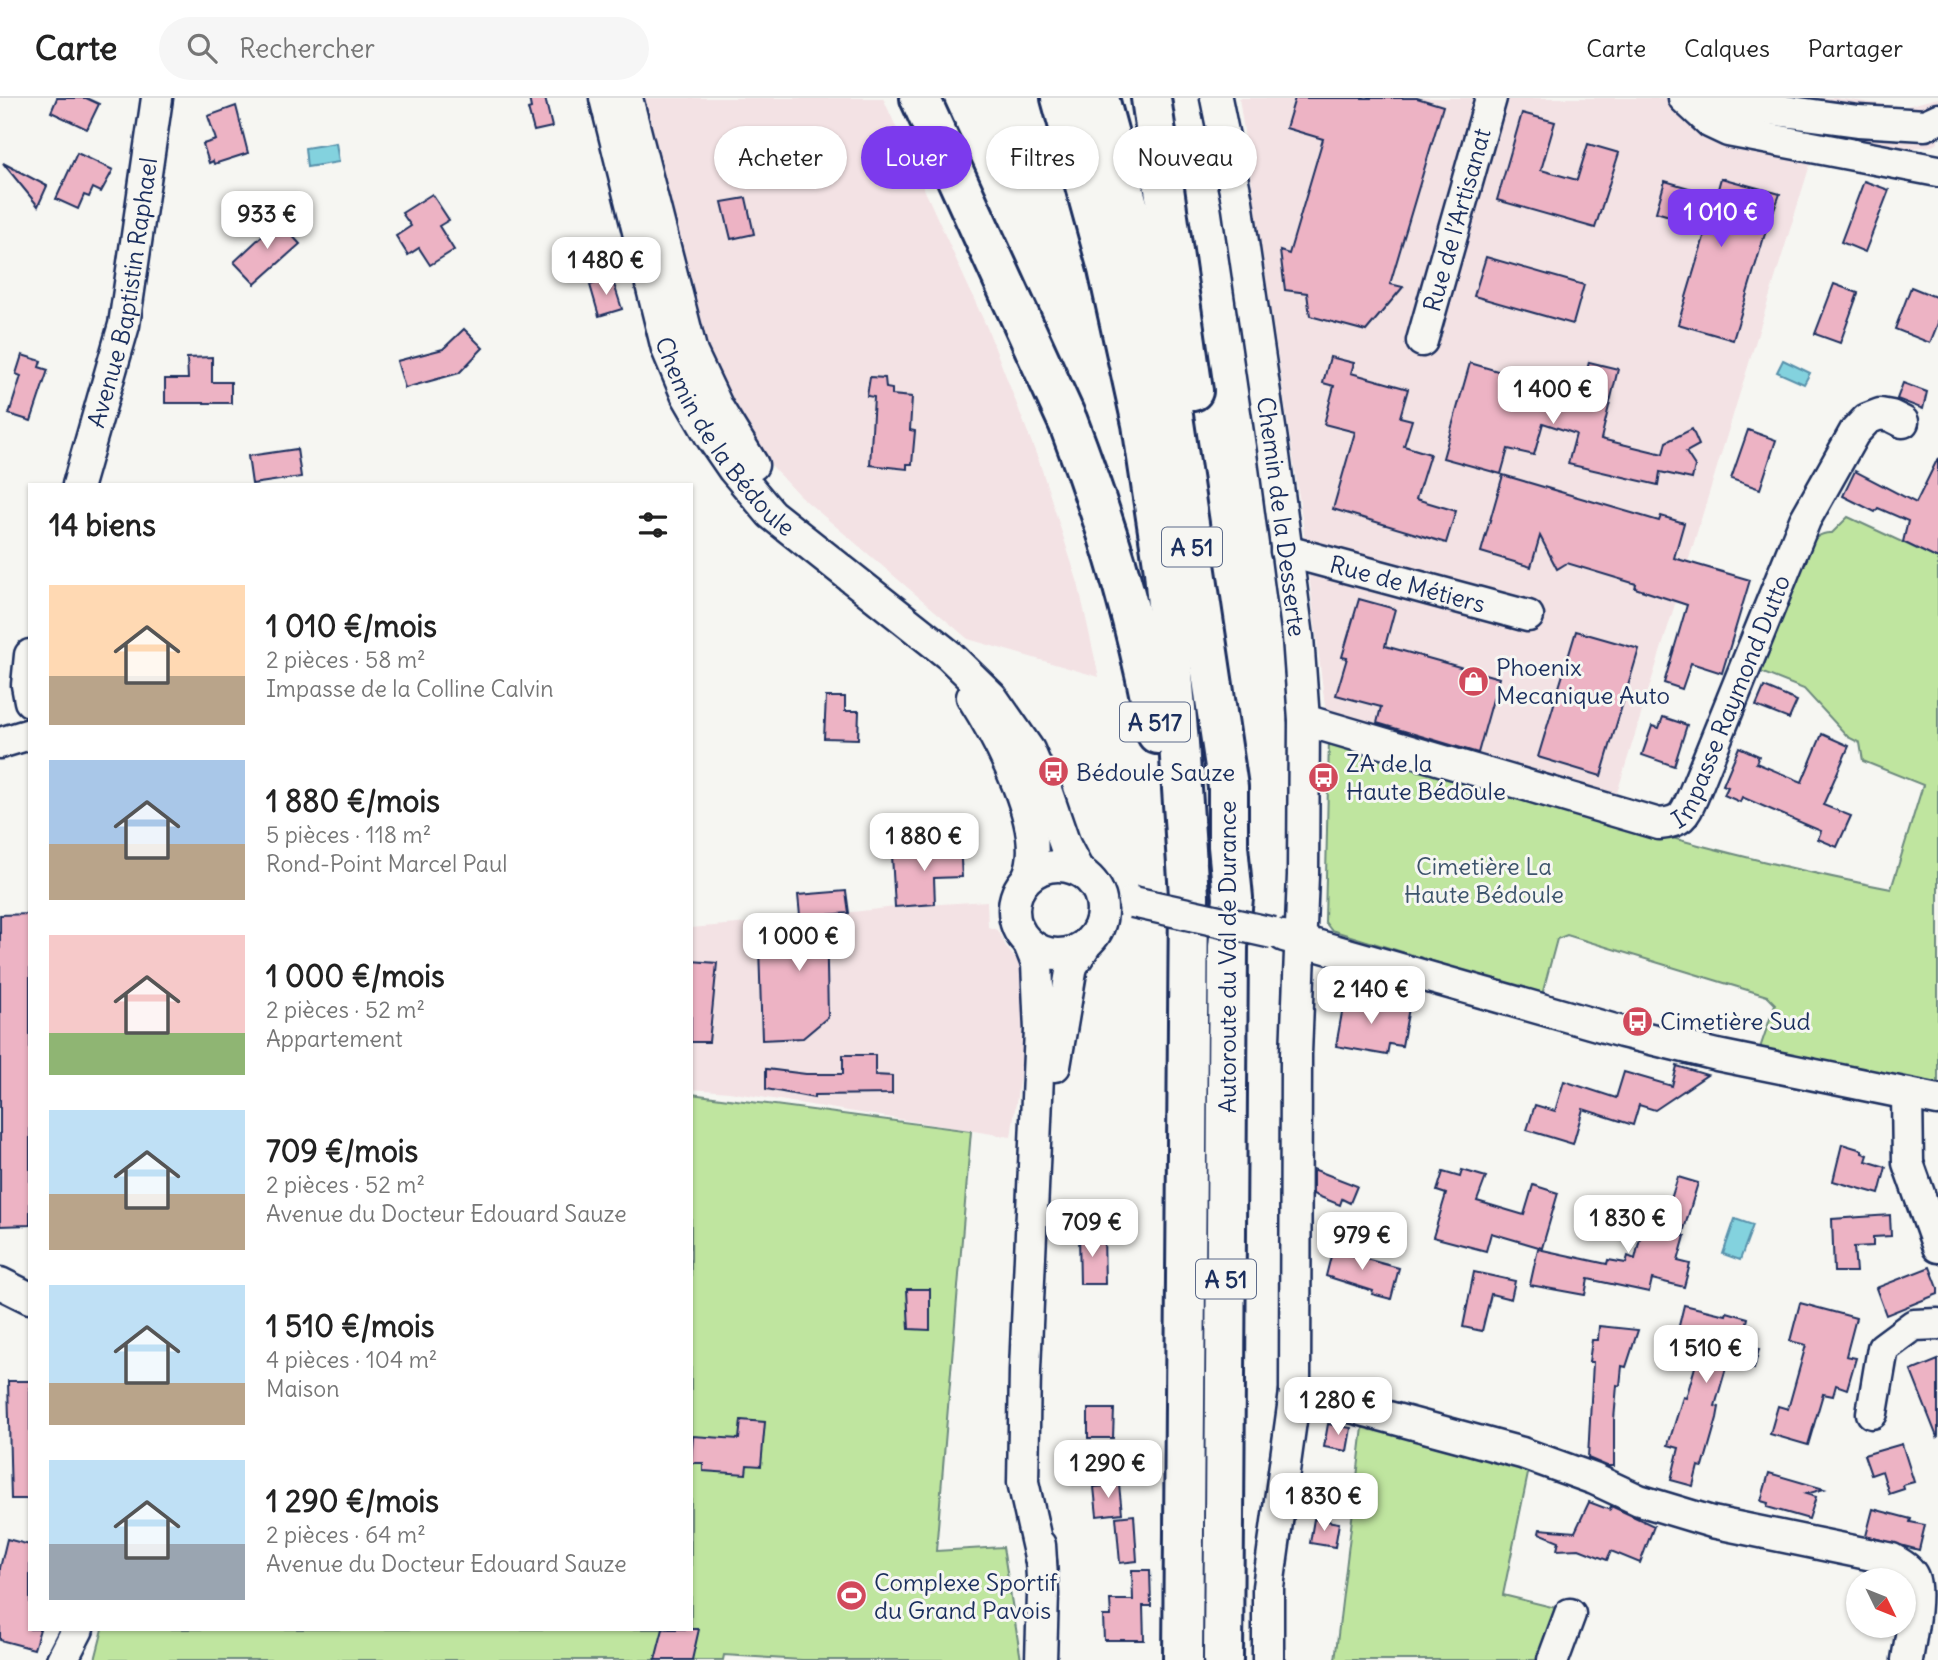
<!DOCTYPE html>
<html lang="fr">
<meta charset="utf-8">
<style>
:root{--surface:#fff;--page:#f6f6f6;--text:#222;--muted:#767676;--line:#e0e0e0;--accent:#7c3aed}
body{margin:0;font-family:Delius,sans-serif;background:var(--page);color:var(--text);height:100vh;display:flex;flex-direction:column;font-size:26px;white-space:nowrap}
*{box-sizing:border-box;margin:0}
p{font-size:23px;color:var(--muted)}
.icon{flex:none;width:38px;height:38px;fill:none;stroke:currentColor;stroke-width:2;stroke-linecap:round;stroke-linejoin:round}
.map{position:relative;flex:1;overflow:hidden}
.drawer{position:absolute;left:28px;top:385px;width:665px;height:1148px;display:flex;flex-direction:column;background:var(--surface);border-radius:0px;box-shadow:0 2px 5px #0004}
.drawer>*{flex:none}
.hud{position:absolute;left:714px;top:28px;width:665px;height:63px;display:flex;gap:14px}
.needle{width:46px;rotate:133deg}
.fabs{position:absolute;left:1846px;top:1470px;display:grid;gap:14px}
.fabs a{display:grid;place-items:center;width:70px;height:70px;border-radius:50%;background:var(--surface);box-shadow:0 2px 5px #0004;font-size:35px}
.price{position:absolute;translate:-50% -60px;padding:0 16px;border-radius:14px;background:#fff;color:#222;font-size:23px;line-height:46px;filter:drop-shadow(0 2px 4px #0008)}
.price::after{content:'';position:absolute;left:50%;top:42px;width:21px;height:16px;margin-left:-10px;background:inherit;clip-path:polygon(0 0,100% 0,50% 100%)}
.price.current{background:var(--accent);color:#fff}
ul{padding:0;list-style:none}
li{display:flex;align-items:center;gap:21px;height:175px;padding:0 21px}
li span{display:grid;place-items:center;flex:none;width:196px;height:140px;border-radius:0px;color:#555}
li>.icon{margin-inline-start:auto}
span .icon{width:84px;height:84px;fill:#fffc;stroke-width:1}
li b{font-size:30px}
h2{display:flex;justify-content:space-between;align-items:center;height:84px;padding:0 21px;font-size:30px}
.chip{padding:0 24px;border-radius:32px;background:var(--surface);box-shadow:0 2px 5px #0004;font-size:24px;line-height:63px}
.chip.current{background:var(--accent);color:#fff}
header{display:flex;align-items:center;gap:42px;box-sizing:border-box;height:98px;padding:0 35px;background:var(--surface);border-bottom:2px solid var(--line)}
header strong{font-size:33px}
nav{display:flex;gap:38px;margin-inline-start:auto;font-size:24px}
.search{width:490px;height:63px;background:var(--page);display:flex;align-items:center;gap:18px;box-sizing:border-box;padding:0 24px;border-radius:38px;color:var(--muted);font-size:26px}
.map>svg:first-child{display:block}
.built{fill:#f3e2e4}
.green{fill:#bfe59f;stroke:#6d8a7e;stroke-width:2}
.water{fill:#83d2de;stroke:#5991ab;stroke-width:2}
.building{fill:#edb3c4;stroke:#1b2f5e;stroke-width:2}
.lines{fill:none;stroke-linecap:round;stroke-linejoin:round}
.minor-casing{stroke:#1b2f5e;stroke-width:35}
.highway-casing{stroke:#1b2f5e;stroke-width:44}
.minor{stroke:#f6f6f2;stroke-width:30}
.highway{stroke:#f6f6f2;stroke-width:38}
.minor-bridge-casing{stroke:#1b2f5e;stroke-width:35;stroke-linecap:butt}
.minor-bridge{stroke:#f6f6f2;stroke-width:30}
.labels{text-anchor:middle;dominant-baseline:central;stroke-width:6;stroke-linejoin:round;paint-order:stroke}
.shield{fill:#f6f6f2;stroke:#5d6b8a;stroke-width:2}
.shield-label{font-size:23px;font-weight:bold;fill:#1b2f5e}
.street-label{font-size:24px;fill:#1b2f5e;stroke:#f6f6f2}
.poi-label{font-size:24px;fill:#1b2f5e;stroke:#f6f6f2;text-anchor:start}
.park-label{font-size:24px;fill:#3c536b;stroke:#f6f6f2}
</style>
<header>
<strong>Carte</strong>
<div class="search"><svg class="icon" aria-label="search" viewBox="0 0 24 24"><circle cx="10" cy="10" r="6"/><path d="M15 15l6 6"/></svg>Rechercher</div>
<nav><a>Carte</a><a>Calques</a><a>Partager</a></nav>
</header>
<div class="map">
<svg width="1938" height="1562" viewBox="0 0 1938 1562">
<rect width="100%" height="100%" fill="#f6f6f2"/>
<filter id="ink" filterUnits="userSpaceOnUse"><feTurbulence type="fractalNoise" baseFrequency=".0143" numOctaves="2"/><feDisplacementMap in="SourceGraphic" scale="14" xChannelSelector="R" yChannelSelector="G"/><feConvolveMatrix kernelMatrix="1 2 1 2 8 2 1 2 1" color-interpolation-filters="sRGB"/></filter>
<g filter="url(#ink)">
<!-- built -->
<g class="built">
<path d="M639 0H883L988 232 1040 366 1078 485 1099 579 968 541 799 397 759 354 725 298 697 239Z"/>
<path d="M1239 0H1834L1903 9 1938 0V45L1932 48 1895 52 1820 34 1609 721 1329 641 1302 420Z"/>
<path d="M987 803 988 829 997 832 1007 850 1025 873 1024 951 1011 1039 729 994 691 991V830L794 821 895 809Z"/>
</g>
<!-- green -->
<g class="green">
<path d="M1848 419 1932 458H1938V988L1758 956 1775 906 1767 898 1567 837 1557 841 1542 897 1331 832 1325 824 1329 641C1515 694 1701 755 1891 791L1923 687 1863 663 1860 645 1848 639 1804 591 1753 571 1807 450C1814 441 1820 434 1832 435Z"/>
<path d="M691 996 971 1033 936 1453 1003 1449 1021 1562H802L724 1557 723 1562H95L103 1531H691Z"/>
<path d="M1364 1321 1530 1366 1503 1497 1564 1512 1544 1562H1335Z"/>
</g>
<!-- water -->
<g class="water">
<path d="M336 45 339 64 307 69 305 50Z"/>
<path d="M1783 262 1810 275 1804 286 1777 274Z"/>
<path d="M1735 1121 1753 1127 1740 1162 1723 1156Z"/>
</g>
<!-- building -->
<g class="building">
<path d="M57 0H86L99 6 87 31 51 14Z"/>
<path d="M529 0H545L552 29 534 33 528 11 531 10Z"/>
<path d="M1295 0H1417L1443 8 1390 186 1403 189 1366 233 1310 218 1307 195 1285 192 1280 153 1289 156 1323 41 1286 30Z"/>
<path d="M236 8 248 55 214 66 213 63 209 65 203 46 216 42 208 18Z"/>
<path d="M1522 15 1555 24 1541 72 1577 82 1588 46 1619 55 1595 130 1497 102Z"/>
<path d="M77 55 113 72 101 94 93 90 89 99 84 97 78 111 56 101Z"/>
<path d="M3 65 47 88 38 108Z"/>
<path d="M1721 80 1780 96 1764 139 1733 242 1678 226 1707 129 1656 114 1665 83 1716 98Z"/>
<path d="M1864 83 1889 92 1865 154 1841 144Z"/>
<path d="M432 96 449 122 439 128 454 152 430 167 419 150 408 157 396 138 411 128 402 115Z"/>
<path d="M746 100 754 136 731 141 722 104Z"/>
<path d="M276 120 300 146 255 186 234 164 265 135 262 132Z"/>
<path d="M1486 159 1584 187 1573 226 1474 198Z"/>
<path d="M612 180 622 211 599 218 590 187Z"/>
<path d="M1834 186 1858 195 1840 245 1815 236Z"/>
<path d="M1911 189 1938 200V225L1930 245 1895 231Z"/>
<path d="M464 231 483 250 459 275 405 290 397 263 443 251Z"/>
<path d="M22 257 41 263 39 269 48 272 31 323 9 316 21 278 16 276Z"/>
<path d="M212 259V284H231V305H165V281H188L187 260Z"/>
<path d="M1330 259 1354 265 1351 275 1408 291 1400 319 1412 322 1404 348 1430 356 1416 401 1456 413 1446 445 1333 411 1355 334 1324 326 1334 288 1323 285Z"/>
<path d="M1589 264 1618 271 1601 341 1663 356 1666 344 1692 331 1699 347 1686 354 1695 368 1692 381 1660 374 1658 387 1568 366 1576 336 1543 325 1534 357 1508 351 1501 376 1443 360 1470 265 1581 297Z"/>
<path d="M870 279 885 280 886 290 892 291V297L912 299 910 332 915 333 912 366H907V371L870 367 874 299 867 298Z"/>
<path d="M1903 285 1927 294 1923 311 1897 301Z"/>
<path d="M1748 332 1776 342 1760 391 1731 381Z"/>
<path d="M297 351 301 379 252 386 248 358Z"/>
<path d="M1938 360V461L1903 444 1908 423 1878 410 1875 414 1843 398 1855 373 1916 405Z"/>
<path d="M1503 377 1659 423 1661 418 1684 425 1674 460 1750 482 1722 575 1691 565 1682 591 1664 585 1687 507 1635 490 1636 486 1567 465 1557 471 1540 438 1531 469 1481 454Z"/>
<path d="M1359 501 1395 511 1385 548 1499 580 1478 655 1377 625 1381 609 1336 597 1347 560 1342 559Z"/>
<path d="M1576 533 1639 551 1601 678 1538 659Z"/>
<path d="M1764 589 1797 603 1789 621 1756 608Z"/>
<path d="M826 599H845V613H859L858 641 824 640Z"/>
<path d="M1663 619 1687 627 1674 668 1642 657 1652 628 1659 630Z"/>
<path d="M1822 636 1849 648 1823 707 1851 718 1837 749 1818 741 1821 733 1742 699 1740 704 1724 697 1728 689 1723 687 1739 649 1759 658 1756 665 1802 684Z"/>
<path d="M960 746 962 779 934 780 935 806 895 809 892 757 924 755V747Z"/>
<path d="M846 793 849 815 826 817 828 919 803 940 762 942 759 849 803 848 798 797Z"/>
<path d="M30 816V1127L0 1128V817Z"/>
<path d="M691 863 717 865 709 944H691Z"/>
<path d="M1345 898 1409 910 1402 948 1389 946 1387 957 1336 948Z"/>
<path d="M843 957H875V977L892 978V996L814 997V1000L766 991V971L806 976H843Z"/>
<path d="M1677 968 1707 977 1655 1012 1639 1007 1633 1027 1583 1011 1573 1046 1527 1032 1535 1007 1555 1013 1564 983 1616 1000 1624 974 1672 988Z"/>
<path d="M1842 1046 1862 1052V1055L1868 1057 1866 1063 1886 1069 1879 1096 1833 1083Z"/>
<path d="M1313 1071 1357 1088 1350 1105 1342 1101 1340 1107 1313 1096Z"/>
<path d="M1462 1072 1486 1079 1477 1103 1524 1117 1533 1087 1558 1095 1542 1150 1491 1135 1486 1153 1433 1139 1446 1096 1437 1093 1443 1074 1460 1079Z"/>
<path d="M1678 1079 1698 1085 1682 1138H1685L1678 1163 1690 1166 1684 1189 1652 1181 1649 1194 1588 1181 1585 1197 1530 1187 1538 1151 1607 1166 1608 1162 1626 1165 1628 1158 1635 1161 1646 1115 1665 1120Z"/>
<path d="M1890 1117 1891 1138 1873 1139V1148L1854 1149 1856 1174H1834L1832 1121Z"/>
<path d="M1079 1136H1104L1105 1186H1080Z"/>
<path d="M1334 1146 1353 1152 1351 1157 1399 1170 1391 1201 1372 1196 1373 1193 1326 1178Z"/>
<path d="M1930 1169 1938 1190V1196L1886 1217 1876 1190Z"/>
<path d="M1474 1174 1515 1183 1511 1201 1491 1196 1482 1233 1463 1229Z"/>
<path d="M907 1191H930V1232L909 1231Z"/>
<path d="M1800 1205 1856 1220 1846 1258 1856 1260 1847 1291 1836 1287 1833 1298 1823 1296 1808 1347 1770 1336 1778 1308 1788 1311 1806 1247 1790 1243Z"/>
<path d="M1684 1207 1726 1217 1727 1214 1748 1220 1742 1247 1759 1251 1754 1271 1728 1263 1715 1308 1719 1309 1717 1320 1703 1369 1698 1368 1693 1388 1671 1382 1679 1350 1668 1347 1683 1299 1686 1300 1704 1238 1678 1232Z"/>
<path d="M1599 1228 1638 1232 1626 1269 1622 1268 1620 1288 1617 1287 1614 1322V1368H1607L1588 1360 1593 1264H1589L1592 1242H1598Z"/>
<path d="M1938 1262V1338L1937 1339 1911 1273Z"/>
<path d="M8 1283H30V1401H11Z"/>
<path d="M1088 1311H1114L1113 1340H1088Z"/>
<path d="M741 1322 765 1324 761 1368 747 1367 746 1376 703 1373V1365H691L693 1338 739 1341Z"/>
<path d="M1328 1326 1351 1330 1347 1353 1324 1349Z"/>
<path d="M1902 1346 1914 1384 1903 1387 1904 1391 1889 1396 1882 1373 1871 1377 1864 1357Z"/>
<path d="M1769 1375 1824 1391 1806 1396 1816 1399 1809 1421 1767 1409 1768 1405 1761 1403Z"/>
<path d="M1119 1387 1122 1415 1097 1418 1094 1389Z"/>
<path d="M1589 1404 1610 1412 1611 1408 1654 1428 1640 1465 1611 1453 1607 1462 1579 1451 1557 1452 1559 1443 1539 1435 1540 1431 1575 1434Z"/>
<path d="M1873 1411 1911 1421 1910 1424 1925 1427 1919 1452 1866 1438Z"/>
<path d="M1134 1417 1137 1463 1120 1465 1116 1419Z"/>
<path d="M1314 1421 1339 1425 1335 1449 1310 1445Z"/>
<path d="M7 1441 30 1447V1531H40L34 1551 0 1542V1470Z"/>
<path d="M1132 1472H1150L1151 1508H1143L1144 1542H1104L1103 1518H1111L1110 1502H1133Z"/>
<path d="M663 1531H699L692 1562H655Z"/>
</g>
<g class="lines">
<defs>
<g id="minor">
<path id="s1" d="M605 0 667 251 686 296 711 339 733 371 771 416 949 557 992 599 1029 652 1045 689 1065 747 1078 772"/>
<path d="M627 0 692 255 718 310 753 367"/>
<path id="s2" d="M1216 0 1237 103 1273 350 1298 539 1304 622 1303 777 1296 956 1295 1294 1268 1489V1562"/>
<path d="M1684 0 1711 25 1728 33 1938 73"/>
<path d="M1687 0 1858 23 1925 27 1938 21"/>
<path id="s3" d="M1422 243 1491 0"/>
<path id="s4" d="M78 387 124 227 157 0"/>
<path id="s5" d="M1286 453 1528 518"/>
<path d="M30 557 27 587 30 603"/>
<path d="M972 599C998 640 1050 734 1027 780"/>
<path id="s6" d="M1304 622 1659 726C1682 724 1684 718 1693 698L1805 422 1854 335 1867 321 1880 316 1891 318 1903 324"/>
<path d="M0 645 30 636"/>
<circle cx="1058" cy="812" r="44"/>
<path d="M1284 838 1622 934 1717 957 1938 1002"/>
<path d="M1029 846 1037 866 1040 932 1025 1272 1023 1384 1041 1464"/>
<path d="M1055 968 1072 868 1085 848"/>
<path d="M1907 997 1908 1065 1938 1149"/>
<path d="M0 1185 30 1200"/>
<path d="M1295 1294 1522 1355 1594 1381 1639 1402 1712 1424 1892 1461C1900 1466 1909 1470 1913 1479 1920 1495 1910 1543 1907 1562"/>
<path d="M1872 1315 1883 1250 1914 1227 1938 1226"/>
<path d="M1040 1447 1043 1496 1041 1562"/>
<path d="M62 1562 78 1531"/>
<path d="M1553 1562 1570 1516"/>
</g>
<g id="highway">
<path d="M920 0 1068 324C1107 426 1138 528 1157 636"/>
<path d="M1061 0 1108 171 1142 326 1164 473 1179 645 1189 797 1183 1562"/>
<path d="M1099 0 1136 136 1172 311 1228 689V748L1233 800 1228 849 1223 1562"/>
<path d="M1151 0 1193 293"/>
</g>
</defs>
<!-- minor casing -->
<use href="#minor" class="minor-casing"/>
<!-- highway casing -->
<use href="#highway" class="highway-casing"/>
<!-- minor -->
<use href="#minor" class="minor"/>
<!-- highway -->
<use href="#highway" class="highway"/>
<defs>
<path id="minor-bridge" d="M1133 804 1273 835"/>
</defs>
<!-- minor-bridge casing -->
<use href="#minor-bridge" class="minor-bridge-casing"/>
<!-- minor-bridge -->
<use href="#minor-bridge" class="minor-bridge"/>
</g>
</g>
<!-- icons -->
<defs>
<symbol id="shop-disc" viewBox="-11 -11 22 22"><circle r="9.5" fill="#d1495b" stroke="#f6f6f2"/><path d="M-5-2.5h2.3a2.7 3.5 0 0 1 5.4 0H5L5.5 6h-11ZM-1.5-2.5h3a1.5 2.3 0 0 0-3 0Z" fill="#fff"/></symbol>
<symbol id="bus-disc" viewBox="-11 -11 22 22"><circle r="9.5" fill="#d1495b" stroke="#f6f6f2"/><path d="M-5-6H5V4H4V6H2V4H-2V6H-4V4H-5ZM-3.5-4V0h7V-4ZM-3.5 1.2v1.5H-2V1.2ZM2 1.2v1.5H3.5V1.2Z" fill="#fff"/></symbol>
<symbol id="stadium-disc" viewBox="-11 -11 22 22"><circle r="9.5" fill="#d1495b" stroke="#f6f6f2"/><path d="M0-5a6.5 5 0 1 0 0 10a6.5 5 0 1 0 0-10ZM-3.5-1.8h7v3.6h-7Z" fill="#fff"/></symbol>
</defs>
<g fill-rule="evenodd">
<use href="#shop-disc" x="1456" y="566" width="35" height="35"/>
<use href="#bus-disc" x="1036" y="656" width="35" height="35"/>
<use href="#bus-disc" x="1306" y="662" width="35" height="35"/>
<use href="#bus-disc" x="1620" y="906" width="35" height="35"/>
<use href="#stadium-disc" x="834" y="1480" width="35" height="35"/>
</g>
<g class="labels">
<!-- shield labels -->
<g class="shield">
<rect x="1162" y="429.5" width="60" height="39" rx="5"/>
<rect x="1120" y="604.5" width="70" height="39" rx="5"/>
<rect x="1196" y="1161.5" width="60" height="39" rx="5"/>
</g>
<g class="shield-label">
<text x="1192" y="449">A 51</text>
<text x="1155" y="624">A 517</text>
<text x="1226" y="1181">A 51</text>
</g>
<!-- street labels -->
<g class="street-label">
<text stroke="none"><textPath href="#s3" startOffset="126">Rue de l’Artisanat</textPath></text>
<text stroke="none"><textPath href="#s4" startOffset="198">Avenue Baptistin Raphael</textPath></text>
<text stroke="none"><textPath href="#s1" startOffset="364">Chemin de la Bédoule</textPath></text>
<text stroke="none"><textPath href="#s2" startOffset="424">Chemin de la Desserte</textPath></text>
<text stroke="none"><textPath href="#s5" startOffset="126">Rue de Métiers</textPath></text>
<text stroke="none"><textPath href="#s6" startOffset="520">Impasse Raymond Dutto</textPath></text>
<text transform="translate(1227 859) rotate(-90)">Autoroute du Val de Durance</text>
</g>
<!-- poi labels -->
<g class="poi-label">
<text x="1496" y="569">Phoenix<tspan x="1496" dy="28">Mecanique Auto</tspan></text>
<text x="1346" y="665">ZA de la<tspan x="1346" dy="28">Haute Bédoule</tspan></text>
<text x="1076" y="674">Bédoule Sauze</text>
<text x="1660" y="923">Cimetière Sud</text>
<text x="874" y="1484">Complexe Sportif<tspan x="874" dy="28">du Grand Pavois</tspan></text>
</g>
<!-- park labels -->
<g class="park-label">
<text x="1484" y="768">Cimetière La<tspan x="1484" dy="28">Haute Bédoule</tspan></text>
</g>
</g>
</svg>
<div class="fabs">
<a><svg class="needle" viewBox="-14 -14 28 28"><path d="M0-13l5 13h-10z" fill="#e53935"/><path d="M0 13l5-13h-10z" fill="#767676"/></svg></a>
</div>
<b class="price current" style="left:1721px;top:151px">1 010 €</b>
<b class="price" style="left:267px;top:153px">933 €</b>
<b class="price" style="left:606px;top:199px">1 480 €</b>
<b class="price" style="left:1553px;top:328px">1 400 €</b>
<b class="price" style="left:924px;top:775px">1 880 €</b>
<b class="price" style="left:799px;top:875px">1 000 €</b>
<b class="price" style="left:1371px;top:928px">2 140 €</b>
<b class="price" style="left:1628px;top:1157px">1 830 €</b>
<b class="price" style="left:1092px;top:1161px">709 €</b>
<b class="price" style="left:1362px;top:1174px">979 €</b>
<b class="price" style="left:1706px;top:1287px">1 510 €</b>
<b class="price" style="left:1338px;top:1339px">1 280 €</b>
<b class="price" style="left:1108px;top:1402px">1 290 €</b>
<b class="price" style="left:1324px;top:1435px">1 830 €</b>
<div class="hud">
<a class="chip">Acheter</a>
<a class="chip current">Louer</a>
<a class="chip">Filtres</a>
<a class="chip">Nouveau</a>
</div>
<section class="drawer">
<h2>14 biens<svg class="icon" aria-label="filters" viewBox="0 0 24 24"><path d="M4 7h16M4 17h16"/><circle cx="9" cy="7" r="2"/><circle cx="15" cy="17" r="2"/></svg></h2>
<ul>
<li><span style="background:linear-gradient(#ffd9b3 65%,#b9a48a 0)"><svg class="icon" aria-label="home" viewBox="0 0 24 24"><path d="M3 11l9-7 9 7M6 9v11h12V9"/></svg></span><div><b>1 010 €/mois</b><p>2 pièces · 58 m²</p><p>Impasse de la Colline Calvin</p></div></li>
<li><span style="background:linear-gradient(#a9c7e8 60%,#b9a48a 0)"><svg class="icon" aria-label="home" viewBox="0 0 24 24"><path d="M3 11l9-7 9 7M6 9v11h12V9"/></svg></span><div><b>1 880 €/mois</b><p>5 pièces · 118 m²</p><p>Rond-Point Marcel Paul</p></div></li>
<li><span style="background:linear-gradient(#f6c9c9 70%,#8fb573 0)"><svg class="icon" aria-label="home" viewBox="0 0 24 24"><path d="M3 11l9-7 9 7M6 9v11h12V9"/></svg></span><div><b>1 000 €/mois</b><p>2 pièces · 52 m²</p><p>Appartement</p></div></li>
<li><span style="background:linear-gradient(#bfe0f5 60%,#b9a48a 0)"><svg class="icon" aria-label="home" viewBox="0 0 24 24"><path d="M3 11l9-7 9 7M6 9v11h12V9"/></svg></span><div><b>709 €/mois</b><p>2 pièces · 52 m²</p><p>Avenue du Docteur Edouard Sauze</p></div></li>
<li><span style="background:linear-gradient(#bfe0f5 70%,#b9a48a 0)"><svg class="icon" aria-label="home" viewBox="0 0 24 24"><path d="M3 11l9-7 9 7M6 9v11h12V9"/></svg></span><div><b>1 510 €/mois</b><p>4 pièces · 104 m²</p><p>Maison</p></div></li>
<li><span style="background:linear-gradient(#bfe0f5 60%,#9aa5b1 0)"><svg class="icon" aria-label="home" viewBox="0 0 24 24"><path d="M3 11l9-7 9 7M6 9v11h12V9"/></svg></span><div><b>1 290 €/mois</b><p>2 pièces · 64 m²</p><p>Avenue du Docteur Edouard Sauze</p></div></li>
</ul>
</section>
</div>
